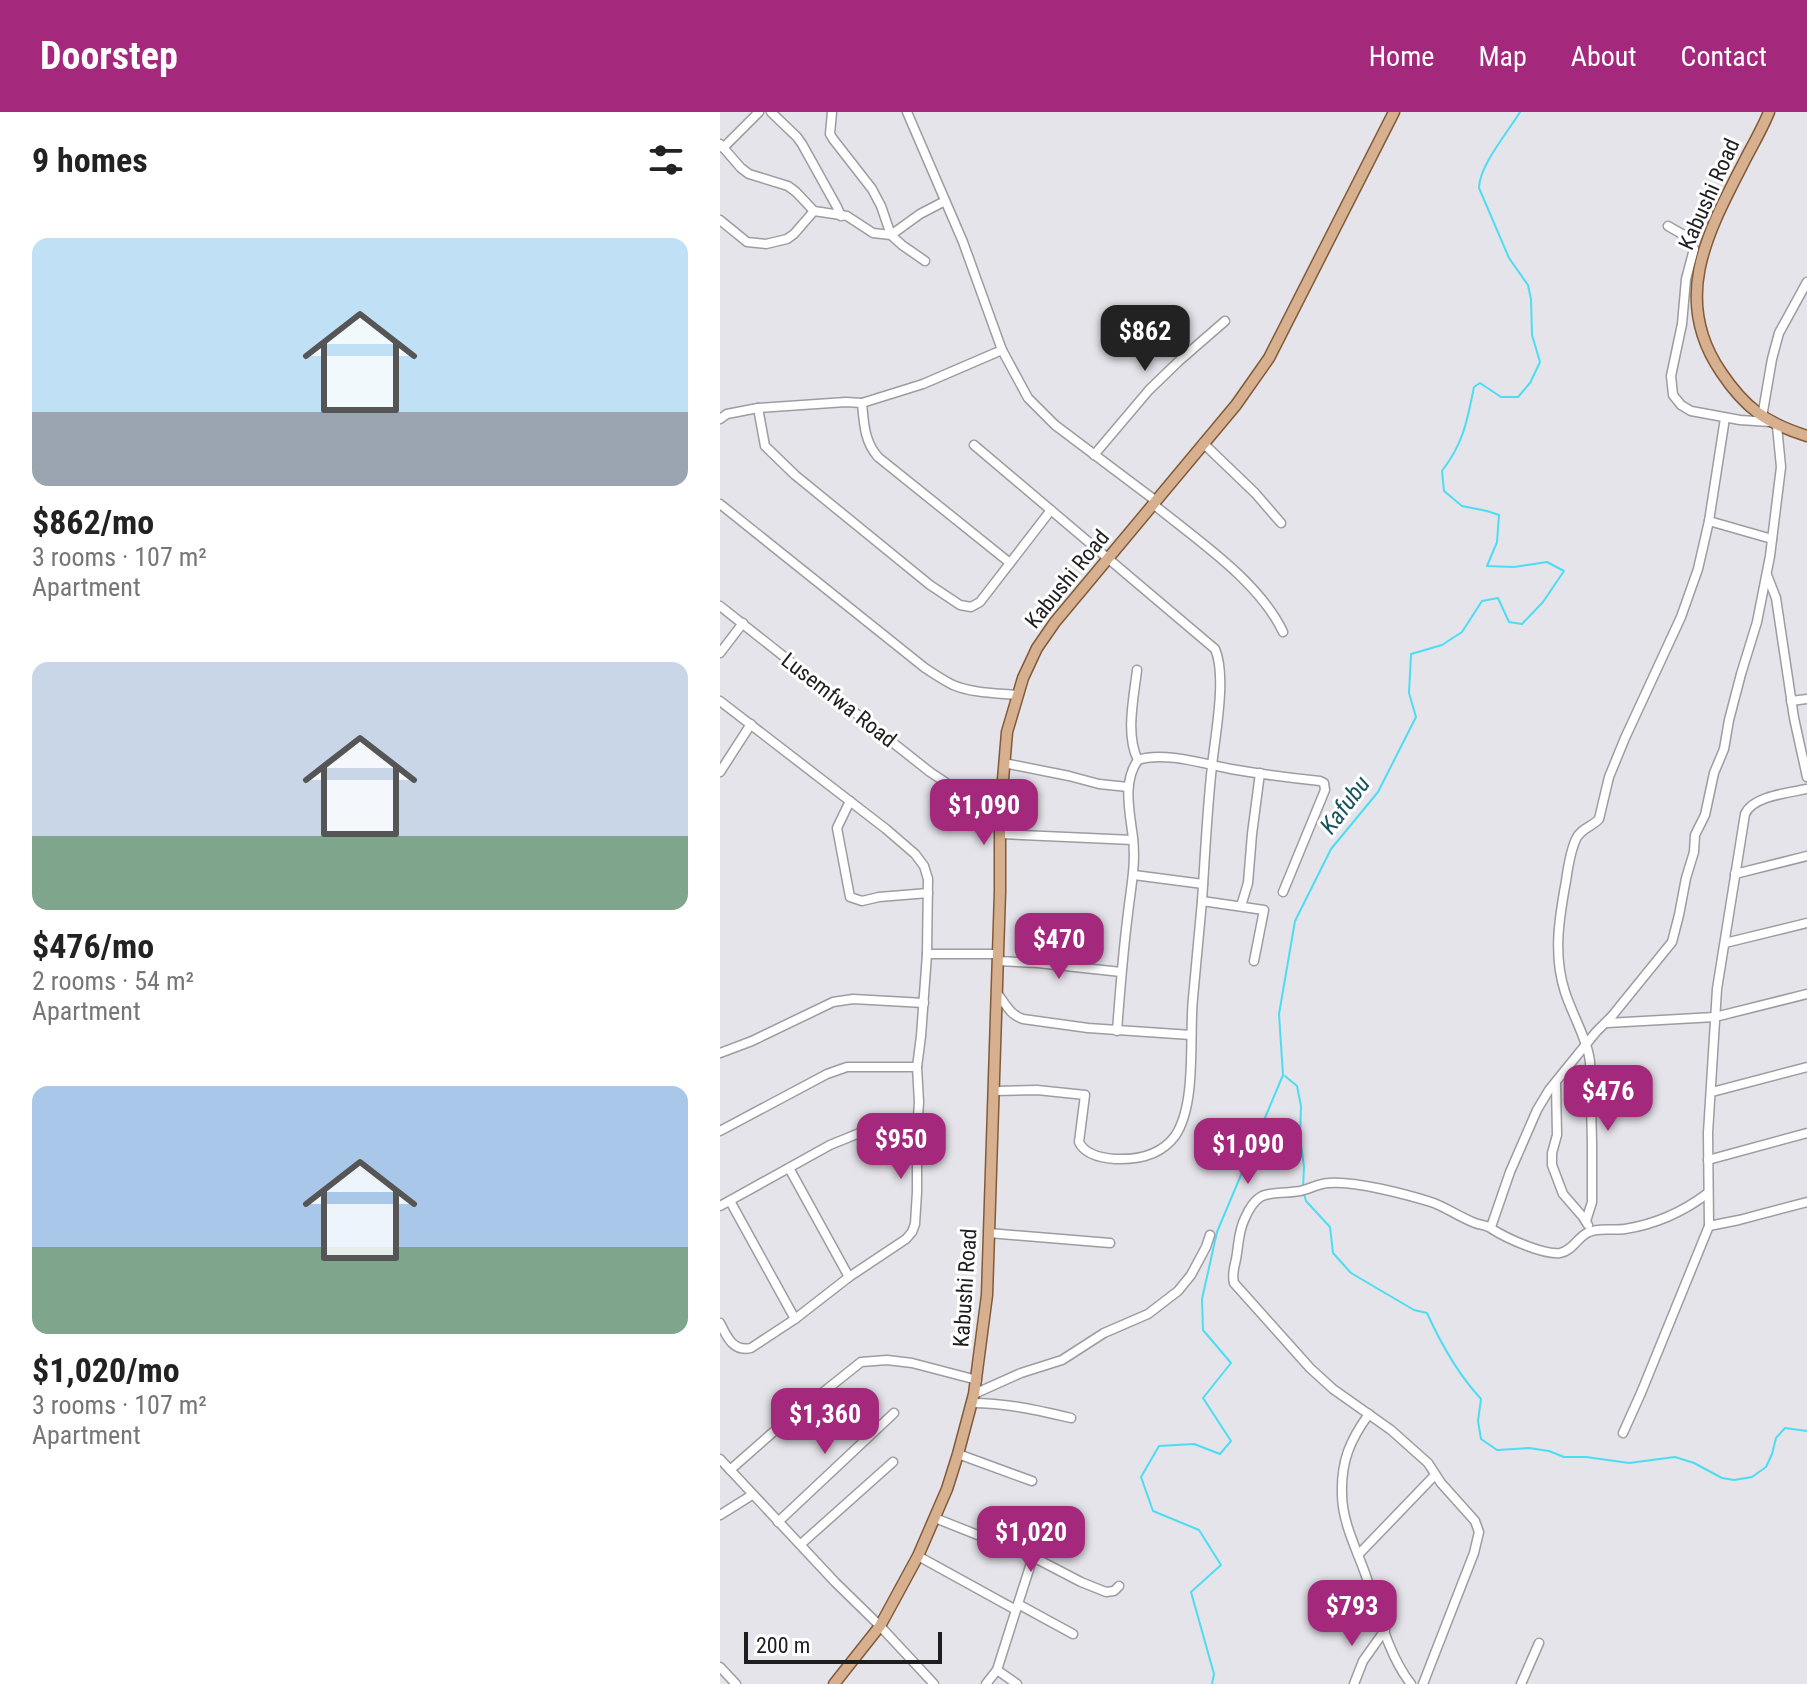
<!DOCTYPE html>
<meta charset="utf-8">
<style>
:root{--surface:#fff;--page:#f6f6f6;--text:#222;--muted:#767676;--accent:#a4297d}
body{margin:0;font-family:"Roboto Condensed",sans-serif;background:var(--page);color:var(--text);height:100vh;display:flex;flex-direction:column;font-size:30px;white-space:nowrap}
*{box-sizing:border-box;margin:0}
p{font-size:26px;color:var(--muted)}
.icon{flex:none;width:44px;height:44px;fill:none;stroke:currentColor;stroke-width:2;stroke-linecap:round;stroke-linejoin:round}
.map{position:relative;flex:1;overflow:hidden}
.side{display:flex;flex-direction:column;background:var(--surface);width:720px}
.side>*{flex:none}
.scale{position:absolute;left:24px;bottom:20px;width:198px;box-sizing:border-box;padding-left:8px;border:4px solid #1e1e20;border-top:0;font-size:22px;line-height:28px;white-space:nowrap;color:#1e1e20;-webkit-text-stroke:6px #fff;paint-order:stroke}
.price{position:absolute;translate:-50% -68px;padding:0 18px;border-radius:16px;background:var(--accent);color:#fff;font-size:26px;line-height:52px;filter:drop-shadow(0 2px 4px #0008)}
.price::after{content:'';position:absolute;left:50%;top:48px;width:24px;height:18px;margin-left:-12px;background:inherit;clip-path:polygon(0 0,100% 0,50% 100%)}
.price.on{background:#222;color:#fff}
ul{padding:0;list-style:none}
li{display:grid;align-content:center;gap:16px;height:424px;padding:0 32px}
li span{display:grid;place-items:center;height:248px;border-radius:16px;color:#555}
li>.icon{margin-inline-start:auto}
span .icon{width:144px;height:144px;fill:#fffc;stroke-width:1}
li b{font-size:34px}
h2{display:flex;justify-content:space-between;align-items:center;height:96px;padding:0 32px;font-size:34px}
header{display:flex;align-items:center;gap:48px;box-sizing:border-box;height:112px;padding:0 40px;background:var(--accent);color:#fff}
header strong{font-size:38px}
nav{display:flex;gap:44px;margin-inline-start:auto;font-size:28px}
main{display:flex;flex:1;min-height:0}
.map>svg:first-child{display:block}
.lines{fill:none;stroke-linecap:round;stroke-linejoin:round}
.stream{stroke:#4dddf2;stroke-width:2}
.minor-casing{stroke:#9c9ca2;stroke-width:11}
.major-casing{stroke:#835a38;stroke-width:13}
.minor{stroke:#fff;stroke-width:8}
.major{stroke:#d6b08f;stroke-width:10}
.labels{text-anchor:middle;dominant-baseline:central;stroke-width:6;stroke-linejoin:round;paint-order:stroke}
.street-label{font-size:22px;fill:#1e1e20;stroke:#fff}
.water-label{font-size:24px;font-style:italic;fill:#17535c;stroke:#fff}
</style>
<header>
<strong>Doorstep</strong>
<nav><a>Home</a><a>Map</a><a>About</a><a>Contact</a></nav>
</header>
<main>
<section class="side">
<h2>9 homes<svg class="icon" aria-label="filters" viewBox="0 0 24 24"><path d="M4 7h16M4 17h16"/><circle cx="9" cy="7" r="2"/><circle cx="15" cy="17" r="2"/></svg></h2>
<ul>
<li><span style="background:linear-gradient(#bfe0f5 70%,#9aa5b1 0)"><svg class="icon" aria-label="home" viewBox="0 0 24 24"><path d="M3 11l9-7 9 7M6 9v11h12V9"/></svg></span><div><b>$862/mo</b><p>3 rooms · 107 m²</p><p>Apartment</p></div></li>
<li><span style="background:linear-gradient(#c9d6e8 70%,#7fa58c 0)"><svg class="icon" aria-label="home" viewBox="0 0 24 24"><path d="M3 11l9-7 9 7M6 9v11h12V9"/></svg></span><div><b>$476/mo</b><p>2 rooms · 54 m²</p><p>Apartment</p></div></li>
<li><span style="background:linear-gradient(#a9c7e8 65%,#7fa58c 0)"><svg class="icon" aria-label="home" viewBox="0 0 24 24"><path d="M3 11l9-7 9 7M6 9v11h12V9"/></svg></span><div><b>$1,020/mo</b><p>3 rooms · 107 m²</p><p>Apartment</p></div></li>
</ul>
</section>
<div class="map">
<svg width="1087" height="1572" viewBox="0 0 1087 1572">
<rect width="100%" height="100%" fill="#e4e4ea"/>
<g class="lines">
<!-- stream -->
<g class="stream">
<path d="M565 964 577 974 581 994 580 1025 584 1055 583 1076"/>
<path d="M584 1082 586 1089 610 1115 613 1141 631 1161 694 1198 707 1201C721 1232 737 1261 761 1287L758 1309 761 1327 777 1338 809 1336 829 1339 844 1345H866L909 1351 955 1345 974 1351 1002 1366 1014 1368 1032 1365 1046 1355 1052 1342 1056 1326 1065 1316 1087 1319"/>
<path d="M492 1572 494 1562 471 1480 501 1453 479 1418 433 1399 421 1365 439 1334 474 1332 500 1342 511 1329 483 1286 511 1251 483 1218 482 1187 497 1120 563 963 559 902 575 809 611 737 658 680 696 605 689 581 691 542 722 533 742 520 762 489 778 486 789 510 802 512 823 490 844 459 827 450 794 455 767 454 777 430 779 403 767 399 742 394 724 379 722 359C744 330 747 309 754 275L760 271 781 285H798L810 271 820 250 812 223 811 187 808 173 789 146 759 76C759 54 788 20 800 0"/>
</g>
<defs>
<g id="minor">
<path d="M51 0 77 25 82 32 117 95 121 104"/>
<path d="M112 0 110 22 113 27 152 77 161 94 171 123 182 133 205 149"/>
<path d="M187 0 243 130 282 238 308 286 335 313 436 389"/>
<path d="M0 32 21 56 29 62 68 74 76 80 94 99 127 104 153 121 171 123 200 102 225 89"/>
<path d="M3 36 39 0"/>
<path d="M0 108 27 130 46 132 67 127 74 122 94 99"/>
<path d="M948 114 969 126 974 137 966 167 962 212 951 264 953 283 961 293 971 299 1020 308 1050 310"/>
<path d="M142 291C144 311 144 329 158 345L290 451"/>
<path d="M38 296 45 334 75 363 210 473 240 493 251 495 260 490 331 398"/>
<path d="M1042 305 1052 247 1059 221 1087 170"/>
<path d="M1005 306 989 409 1052 427"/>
<path d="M0 307 7 302 38 296 126 290 142 291 203 272 282 238"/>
<path d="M483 331 535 381 561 411"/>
<path d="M254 333 495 537C507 564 495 624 492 654 487 699 485 744 482 789L544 798 534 849"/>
<path d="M374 343 429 278 459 249 505 209"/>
<path d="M0 392 205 556C214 562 223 568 233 573 252 581 276 581 297 583"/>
<path d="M433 392C477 428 539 469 563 520"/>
<path d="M1047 463 1056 486 1074 606 1087 665"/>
<path d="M0 494 210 660 255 690 280 703"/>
<path d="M0 541 23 511"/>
<path d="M417 558C414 585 405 623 418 648"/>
<path d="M0 589 166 717 195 742 204 754 208 767 207 842 201 924 197 955 199 990 197 1019V1080L195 1112 192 1120 186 1127 129 1165 75 1207 31 1236C13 1240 7 1225 0 1211"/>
<path d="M1071 589 1087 587"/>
<path d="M284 651 349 664 379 672 408 675"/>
<path d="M0 660 31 612"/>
<path d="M130 689 117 716 130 785 142 789 159 785 208 781"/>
<path d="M281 722 413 728"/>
<path d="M1015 762 1087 744"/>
<path d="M414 763 483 772"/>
<path d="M521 794 528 771 532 722 540 661"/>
<path d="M1005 831 1087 811"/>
<path d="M207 842H278"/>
<path d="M278 849 318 851 401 860"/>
<path d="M277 881C285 891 290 903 303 907L368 916 471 923"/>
<path d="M887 911 995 905 1087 882"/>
<path d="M397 919C400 879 403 840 408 801 411 775 416 752 413 726 410 701 402 670 418 648 443 639 485 652 511 657 540 662 570 666 600 669L604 671 605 678 563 780"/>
<path d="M0 941 32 929 113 890 133 887 204 891"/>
<path d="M836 971 837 1023 832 1041V1053L843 1082 863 1105 868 1113"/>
<path d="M274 979 317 978 365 983 359 1030C365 1043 381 1046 395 1047 418 1048 441 1043 455 1024 477 992 469 925 473 886 476 854 479 821 482 789"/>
<path d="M992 980 1087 955"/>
<path d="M0 1019 107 962 127 955H197"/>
<path d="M988 1048 1087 1021"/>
<path d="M69 1056 129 1165"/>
<path d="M10 1089 75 1207"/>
<path d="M0 1094 110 1033 142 1020 197 1019"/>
<path d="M866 1109 872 1090V1031L870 950C868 929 852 902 845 880 833 843 839 807 846 769 848 755 850 740 856 727 861 716 872 715 879 707L889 665 905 626 961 505 978 457 989 409"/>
<path d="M989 1114 1019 1108 1087 1090"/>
<path d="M771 1115 790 1060 817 998 829 978 876 920 892 904 952 830 959 803 966 766 974 740 975 723 985 703 994 661 1004 637 1009 608 1021 562 1037 510 1050 444 1061 355 1057 314"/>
<path d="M269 1121 390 1131"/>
<path d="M254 1282 301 1261 342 1248 384 1221 428 1202 458 1179 471 1163 486 1135 490 1123"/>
<path d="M252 1291C286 1291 317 1298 351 1306"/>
<path d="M649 1302C630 1328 621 1349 622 1382 622 1410 637 1438 646 1464 658 1499 668 1543 691 1572"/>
<path d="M903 1321 921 1281 989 1114 988 1021 997 877 1025 702C1033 684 1068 681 1087 677"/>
<path d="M238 1342 312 1369"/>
<path d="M0 1347 115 1470 160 1514 214 1572"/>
<path d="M10 1358 52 1321 141 1250 167 1248 192 1251 257 1268"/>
<path d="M0 1403 32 1383"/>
<path d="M215 1406 313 1445 361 1470 386 1480 394 1479 399 1474"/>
<path d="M58 1410 174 1301"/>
<path d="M81 1432 173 1350"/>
<path d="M638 1443 715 1363"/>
<path d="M198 1444 296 1498 277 1558 266 1572"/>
<path d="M298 1492 353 1522"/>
<path d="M296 1498 313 1445 329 1408"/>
<path d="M0 1555 16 1572"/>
<path d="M277 1558 297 1572"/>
<path d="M634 1572 643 1549 665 1518"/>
<path d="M703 1572 754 1441 759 1420 755 1409 721 1371 708 1351 671 1318 613 1277 590 1256 514 1171C511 1160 516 1152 517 1141 519 1128 519 1118 525 1106 539 1074 551 1084 580 1079 590 1077 599 1071 609 1071 636 1069 685 1082 711 1090 726 1095 739 1105 755 1111 760 1113 767 1113 772 1117 786 1126 823 1143 840 1141 853 1139 858 1124 869 1120 880 1115 894 1119 905 1117 937 1112 963 1100 988 1081"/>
<path d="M801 1572 819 1531"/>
</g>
<g id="major">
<path d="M1049 0C1043 15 1035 29 1027 44 991 115 949 184 1001 260 1025 296 1046 311 1087 324"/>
<path d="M114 1572 160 1514 198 1444 227 1377 238 1342 254 1282 267 1183 280 780V703L287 620 303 566 317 536 335 510 516 293 549 246 674 0"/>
</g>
</defs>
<!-- minor casing -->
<use href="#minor" class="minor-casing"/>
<!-- major casing -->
<use href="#major" class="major-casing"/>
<!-- minor -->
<use href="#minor" class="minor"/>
<!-- major -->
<use href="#major" class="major"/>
</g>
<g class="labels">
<!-- street labels -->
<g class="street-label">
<text transform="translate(989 82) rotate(-66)">Kabushi Road</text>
<text transform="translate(347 467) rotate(-51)">Kabushi Road</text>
<text transform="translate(119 588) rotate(38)">Lusemfwa Road</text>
<text transform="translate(245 1176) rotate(-86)">Kabushi Road</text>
</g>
<!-- water labels -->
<g class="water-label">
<text transform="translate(625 693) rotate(-53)">Kafubu</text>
</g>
</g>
</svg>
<div class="scale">200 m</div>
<b class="price on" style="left:425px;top:261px">$862</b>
<b class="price" style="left:264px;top:735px">$1,090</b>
<b class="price" style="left:339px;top:869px">$470</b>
<b class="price" style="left:888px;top:1021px">$476</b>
<b class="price" style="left:181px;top:1069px">$950</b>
<b class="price" style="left:528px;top:1074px">$1,090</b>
<b class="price" style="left:105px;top:1344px">$1,360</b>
<b class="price" style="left:311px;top:1462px">$1,020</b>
<b class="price" style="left:632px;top:1536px">$793</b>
</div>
</main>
